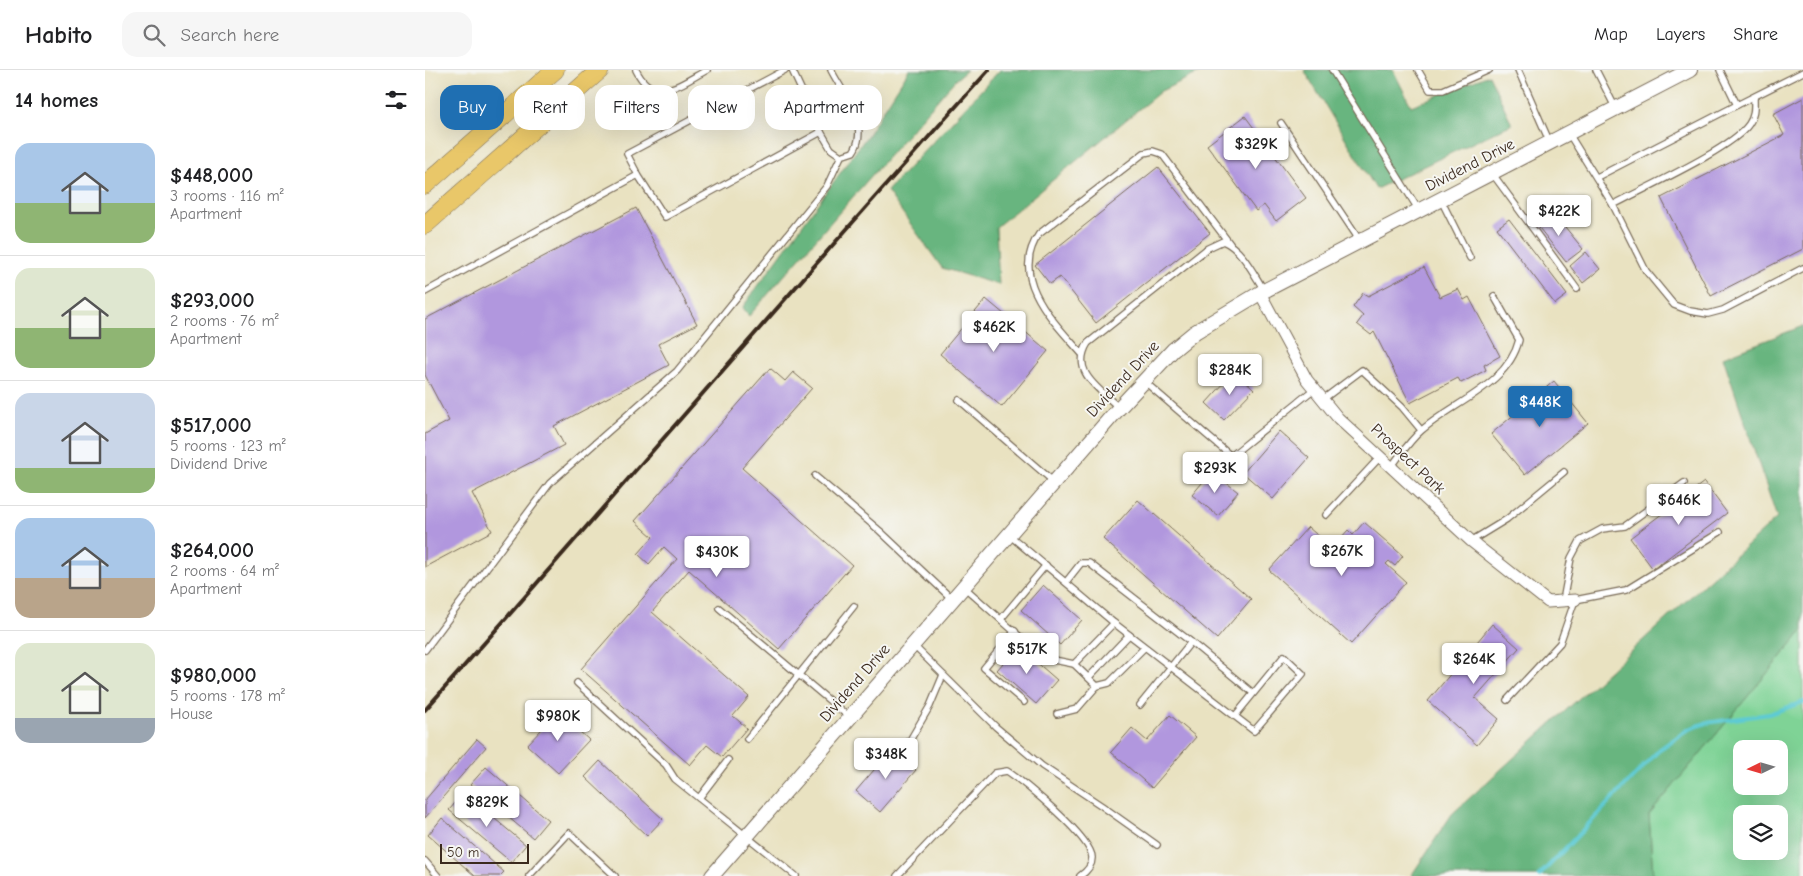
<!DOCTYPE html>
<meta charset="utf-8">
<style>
:root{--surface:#fff;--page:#f6f6f6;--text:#202124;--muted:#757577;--line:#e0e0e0;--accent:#1f6fb2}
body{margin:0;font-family:"Comic Neue",sans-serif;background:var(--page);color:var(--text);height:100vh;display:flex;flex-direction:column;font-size:19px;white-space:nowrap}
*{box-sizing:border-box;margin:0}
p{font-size:16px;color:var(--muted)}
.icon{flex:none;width:28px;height:28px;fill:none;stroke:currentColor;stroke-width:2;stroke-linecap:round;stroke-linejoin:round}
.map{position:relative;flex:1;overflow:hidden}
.details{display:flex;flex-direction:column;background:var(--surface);width:425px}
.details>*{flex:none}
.top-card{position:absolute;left:15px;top:15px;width:475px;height:45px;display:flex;gap:10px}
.needle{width:32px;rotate:265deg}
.controls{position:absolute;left:1308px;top:670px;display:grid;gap:10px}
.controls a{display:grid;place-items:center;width:55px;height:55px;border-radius:10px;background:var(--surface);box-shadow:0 5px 20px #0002;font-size:25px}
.scale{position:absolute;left:15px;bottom:12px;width:89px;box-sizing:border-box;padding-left:5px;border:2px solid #3b2a1e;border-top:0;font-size:14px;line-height:18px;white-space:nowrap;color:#3b2a1e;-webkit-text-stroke:4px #f6f6f2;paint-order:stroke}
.price{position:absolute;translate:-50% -42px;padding:0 11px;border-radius:5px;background:#fff;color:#222;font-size:16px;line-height:32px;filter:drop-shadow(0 1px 2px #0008)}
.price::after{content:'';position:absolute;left:50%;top:30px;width:15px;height:11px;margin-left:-8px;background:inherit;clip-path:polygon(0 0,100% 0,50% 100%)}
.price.current{background:var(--accent);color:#fff}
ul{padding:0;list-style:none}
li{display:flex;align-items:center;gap:15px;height:125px;padding:0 15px}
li+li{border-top:1px solid var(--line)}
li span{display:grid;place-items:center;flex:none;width:140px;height:100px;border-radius:15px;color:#555}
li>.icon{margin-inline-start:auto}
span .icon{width:60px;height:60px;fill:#fffc;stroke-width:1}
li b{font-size:21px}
h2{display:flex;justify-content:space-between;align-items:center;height:60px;padding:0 15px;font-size:21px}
.pill{padding:0 18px;border-radius:15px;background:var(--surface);box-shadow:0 5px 20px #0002;font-size:18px;line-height:45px}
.pill.current{background:var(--accent);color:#fff}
header{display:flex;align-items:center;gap:30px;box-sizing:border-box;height:70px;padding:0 25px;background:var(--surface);border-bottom:1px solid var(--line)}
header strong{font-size:24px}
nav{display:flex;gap:28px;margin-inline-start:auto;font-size:18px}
.search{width:350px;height:45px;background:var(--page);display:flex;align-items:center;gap:12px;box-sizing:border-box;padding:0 18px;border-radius:15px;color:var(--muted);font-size:19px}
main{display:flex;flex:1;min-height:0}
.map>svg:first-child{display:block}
.green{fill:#7fd396;stroke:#5d7e5a;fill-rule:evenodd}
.forest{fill:#67b57f;stroke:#51704e}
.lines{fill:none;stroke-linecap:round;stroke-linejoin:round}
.stream{stroke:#5dcad4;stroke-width:4}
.building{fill:#b197de}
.service-casing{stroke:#786a57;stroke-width:8}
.minor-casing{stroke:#786a57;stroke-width:13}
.tertiary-casing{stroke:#786a57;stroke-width:16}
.primary-casing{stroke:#786a57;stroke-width:19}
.service{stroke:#fff;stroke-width:5.5}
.minor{stroke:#fff;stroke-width:11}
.tertiary{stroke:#fff;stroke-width:14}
.primary{stroke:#e9c769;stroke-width:18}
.rail{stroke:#3b2a1e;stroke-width:4}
.labels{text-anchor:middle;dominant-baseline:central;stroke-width:4;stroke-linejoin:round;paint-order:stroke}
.street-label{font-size:16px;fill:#3b2a1e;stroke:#f6f6f2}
</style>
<header>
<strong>Habito</strong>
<div class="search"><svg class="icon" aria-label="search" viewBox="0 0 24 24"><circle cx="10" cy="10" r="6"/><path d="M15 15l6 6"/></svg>Search here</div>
<nav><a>Map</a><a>Layers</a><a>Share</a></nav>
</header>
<main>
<section class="details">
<h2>14 homes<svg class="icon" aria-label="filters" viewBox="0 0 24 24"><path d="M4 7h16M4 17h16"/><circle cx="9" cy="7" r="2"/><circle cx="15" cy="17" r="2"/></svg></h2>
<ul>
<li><span style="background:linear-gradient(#a9c7e8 60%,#8fb573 0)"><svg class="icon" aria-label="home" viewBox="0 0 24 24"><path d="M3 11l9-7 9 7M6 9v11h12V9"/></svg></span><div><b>$448,000</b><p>3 rooms · 116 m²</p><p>Apartment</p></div></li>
<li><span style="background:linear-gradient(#dfe7d0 60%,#8fb573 0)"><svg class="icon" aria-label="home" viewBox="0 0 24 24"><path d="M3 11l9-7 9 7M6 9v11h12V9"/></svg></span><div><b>$293,000</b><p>2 rooms · 76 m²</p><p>Apartment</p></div></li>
<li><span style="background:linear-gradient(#c9d6e8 75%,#8fb573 0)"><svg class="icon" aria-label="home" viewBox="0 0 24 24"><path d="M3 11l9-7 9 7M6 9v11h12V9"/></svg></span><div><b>$517,000</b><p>5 rooms · 123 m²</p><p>Dividend Drive</p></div></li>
<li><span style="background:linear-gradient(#a9c7e8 60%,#b9a48a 0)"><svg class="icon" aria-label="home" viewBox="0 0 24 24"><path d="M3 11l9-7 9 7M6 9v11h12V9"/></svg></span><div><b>$264,000</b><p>2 rooms · 64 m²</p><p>Apartment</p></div></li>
<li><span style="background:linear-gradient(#dfe7d0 75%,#9aa5b1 0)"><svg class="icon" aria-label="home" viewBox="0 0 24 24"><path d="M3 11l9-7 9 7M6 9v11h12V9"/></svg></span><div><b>$980,000</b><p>5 rooms · 178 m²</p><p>House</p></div></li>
</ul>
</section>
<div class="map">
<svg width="1378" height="806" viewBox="0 0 1378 806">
<rect width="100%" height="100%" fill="#f6f6f2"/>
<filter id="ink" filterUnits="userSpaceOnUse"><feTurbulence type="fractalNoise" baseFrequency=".02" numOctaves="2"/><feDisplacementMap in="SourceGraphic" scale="10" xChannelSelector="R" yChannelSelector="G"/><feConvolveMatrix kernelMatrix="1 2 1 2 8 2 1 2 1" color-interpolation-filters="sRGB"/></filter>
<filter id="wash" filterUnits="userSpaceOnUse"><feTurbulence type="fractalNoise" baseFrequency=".0096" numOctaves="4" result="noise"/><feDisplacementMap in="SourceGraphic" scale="20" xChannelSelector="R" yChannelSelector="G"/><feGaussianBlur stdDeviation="1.12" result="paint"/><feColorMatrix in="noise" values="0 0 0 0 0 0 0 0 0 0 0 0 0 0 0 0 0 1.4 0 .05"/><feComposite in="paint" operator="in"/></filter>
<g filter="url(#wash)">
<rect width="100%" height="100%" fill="#e9e2c1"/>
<!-- green -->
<path class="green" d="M1378 560V806H1228L1224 745ZM1316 679H1354V716H1316ZM1316 744H1354V781H1316Z"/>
<!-- forest -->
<g class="forest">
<path d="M484 0H542L530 10 324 246 317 238 442 66Z"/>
<path d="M575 0H780L736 21 571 157 574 215 517 198 462 121Z"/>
<path d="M879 0H968L986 36 1064 5 1087 54 951 119Z"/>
<path d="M1378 256V560L1224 745 1228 806H986L1027 744 1352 448 1298 287Z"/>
</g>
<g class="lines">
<!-- stream -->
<path class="stream" d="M1114 806 1235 679 1264 659 1281 653 1344 644 1378 632"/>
</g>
<g id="blocks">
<!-- building -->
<g class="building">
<path d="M1378 28V179L1286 226 1236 128 1359 65 1348 44Z"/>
<path d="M820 46 881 128 851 151 839 135 831 141 782 75Z"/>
<path d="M733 97 785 163 671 253 635 207 625 214 610 195Z"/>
<path d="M211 138 272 254 233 274 244 295 129 356 139 375 47 423 67 461 0 497V364L24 351 0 305V249Z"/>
<path d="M1127 141 1158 179 1141 192 1111 154Z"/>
<path d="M1084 149 1142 225 1130 234 1072 158Z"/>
<path d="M1161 182 1175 199 1158 213 1145 196Z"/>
<path d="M999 197 1015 227 1033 219 1039 230 1044 227 1075 286 1059 295 1061 300 1036 313 1033 308 985 333 949 262 946 265 932 254 938 246 928 237 938 223 943 226Z"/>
<path d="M561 229 623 281 577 337 515 284Z"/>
<path d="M345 298 360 311 368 302 387 318 317 398 427 495 354 579 264 500 227 542 324 627 308 646 322 658 297 687 282 675 265 695 156 599 252 489 239 477 224 494 213 484 228 467 210 451Z"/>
<path d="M810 301 829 319 799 350 781 333Z"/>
<path d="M1129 311 1163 353 1100 405 1066 364Z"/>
<path d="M854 361 884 388 848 429 818 403Z"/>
<path d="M787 401 813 422 793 446 767 425Z"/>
<path d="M1279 412 1302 443 1228 499 1205 468Z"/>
<path d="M713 430 826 529 792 569 678 469Z"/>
<path d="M939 452 978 486 970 496 964 491 961 494 981 512 926 574 844 500 883 457 907 478 923 460 928 465Z"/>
<path d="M618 515 657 550 635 575 596 540Z"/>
<path d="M1067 554 1094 578 1050 628 1074 649 1052 675 1003 631Z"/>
<path d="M593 576 632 610 611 634 572 600Z"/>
<path d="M133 642 164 670 133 703 102 675Z"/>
<path d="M745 645 771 667 727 718 686 682 707 658 722 671Z"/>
<path d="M52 669 61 677 0 748V730Z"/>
<path d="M467 679 491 700 455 742 431 721Z"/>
<path d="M175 691 238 749 222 766 160 707Z"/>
<path d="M61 697 123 750 108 768 45 715Z"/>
<path d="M39 723 101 775 86 792 24 740Z"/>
<path d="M17 748 79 802 75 806H50L3 765Z"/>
</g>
</g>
</g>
<g filter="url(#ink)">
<use href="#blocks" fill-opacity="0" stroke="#786a57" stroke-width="1"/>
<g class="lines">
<defs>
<g id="service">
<path d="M211 0C229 37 257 13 282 0"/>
<path d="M907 0 993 139"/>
<path d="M993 0 1005 20H1018L1064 0"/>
<path d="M1093 0 1125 73"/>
<path d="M1171 0 1190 37"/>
<path d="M1295 0 1312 35 1378 2"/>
<path d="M856 53 935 171"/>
<path d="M396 62 406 79 416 86 428 82C446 56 418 24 406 0"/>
<path d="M1144 64 1188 135 1221 201 1249 235 1265 241 1283 244 1298 240 1378 198"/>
<path d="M1067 103 1152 219"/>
<path d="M213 105 240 147 396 62 367 0"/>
<path d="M1172 107 1312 35"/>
<path d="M1016 130 1045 188"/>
<path d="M1188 135C1219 118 1307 79 1324 54 1330 45 1329 38 1329 28"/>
<path d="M0 222 213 105 202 84 360 0"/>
<path d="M657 284C629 252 583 208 614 164L719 83 728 81 737 84 805 174"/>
<path d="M720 312 806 386 889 319"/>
<path d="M534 330 629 412"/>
<path d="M897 330 937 300 977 337 996 360"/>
<path d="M694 338C674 318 645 302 663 273L783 178 798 171C817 179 828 203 839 220"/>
<path d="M967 396C976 384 985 370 997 360 1029 332 1083 315 1094 270L1069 226"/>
<path d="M390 406 455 461 527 529"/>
<path d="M901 445 956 386"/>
<path d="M1046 471 1082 449 1139 402"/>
<path d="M641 512 656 493H664L766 572 828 623"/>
<path d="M539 517 619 588 649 594 689 553 583 464"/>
<path d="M1138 531 1146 488 1155 471 1177 459 1200 456 1259 413"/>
<path d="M294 538 424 647"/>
<path d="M576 549 621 495"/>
<path d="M689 553 829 661 878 604 859 586 810 646"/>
<path d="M590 561 559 598 599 632"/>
<path d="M487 574 571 657 617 696 677 736 732 775"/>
<path d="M0 580 125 413 252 301 402 116 416 86"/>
<path d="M664 607 704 565"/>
<path d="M152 613 241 695 250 709 371 806"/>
<path d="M672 616 684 613 719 578"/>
<path d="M1082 630 1135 573 1150 530 1201 520 1295 462"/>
<path d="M715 635 766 572"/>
<path d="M632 644 652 639 672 616 649 594"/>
<path d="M322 669 429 536"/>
<path d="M481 677 505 636 518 605"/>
<path d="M274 728 303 690"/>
<path d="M0 791 13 806"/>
<path d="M104 806 144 763 190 806"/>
<path d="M472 806 570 703 582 701C599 712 668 769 667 788 667 796 661 802 655 806"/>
</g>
<path id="minor" d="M835 223 882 310 913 348 1046 471 1123 532 1150 530"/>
<path id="tertiary" d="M287 806 694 338 748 280 770 262 835 223 1265 0"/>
<g id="primary">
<path d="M0 115 130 0"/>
<path d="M0 155 175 0"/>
</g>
</defs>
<!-- service casing -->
<use href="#service" class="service-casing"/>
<!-- minor casing -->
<use href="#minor" class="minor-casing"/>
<!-- tertiary casing -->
<use href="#tertiary" class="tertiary-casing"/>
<!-- primary casing -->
<use href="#primary" class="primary-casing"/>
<!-- service -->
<use href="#service" class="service"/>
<!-- minor -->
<use href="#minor" class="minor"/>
<!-- tertiary -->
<use href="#tertiary" class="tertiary"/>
<!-- primary -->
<use href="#primary" class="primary"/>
<!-- rail -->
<path class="rail" d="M0 640C189 428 373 210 564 0"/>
</g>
</g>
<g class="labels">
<!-- street labels -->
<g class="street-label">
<text transform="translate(1045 95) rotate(-27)">Dividend Drive</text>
<text transform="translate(698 309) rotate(-47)">Dividend Drive</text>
<text transform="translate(983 389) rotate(43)">Prospect Park</text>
<text transform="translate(430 613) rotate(-49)">Dividend Drive</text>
</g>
</g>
</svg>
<div class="controls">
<a><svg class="needle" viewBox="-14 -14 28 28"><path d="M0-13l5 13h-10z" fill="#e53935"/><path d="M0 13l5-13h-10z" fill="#757577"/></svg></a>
<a><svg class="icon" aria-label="layers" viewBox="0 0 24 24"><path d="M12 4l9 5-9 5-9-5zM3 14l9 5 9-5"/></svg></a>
</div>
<div class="scale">50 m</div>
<b class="price" style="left:831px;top:100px">$329K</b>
<b class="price" style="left:1134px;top:167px">$422K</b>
<b class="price" style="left:569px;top:283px">$462K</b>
<b class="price" style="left:805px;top:326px">$284K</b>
<b class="price current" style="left:1115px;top:358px">$448K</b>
<b class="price" style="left:790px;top:424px">$293K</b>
<b class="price" style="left:1254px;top:456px">$646K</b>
<b class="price" style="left:917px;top:507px">$267K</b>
<b class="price" style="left:292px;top:508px">$430K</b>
<b class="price" style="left:602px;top:605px">$517K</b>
<b class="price" style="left:1049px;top:615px">$264K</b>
<b class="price" style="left:133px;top:672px">$980K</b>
<b class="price" style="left:461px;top:710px">$348K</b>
<b class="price" style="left:62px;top:758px">$829K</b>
<div class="top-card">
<a class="pill current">Buy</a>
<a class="pill">Rent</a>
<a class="pill">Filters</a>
<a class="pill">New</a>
<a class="pill">Apartment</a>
</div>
</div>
</main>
